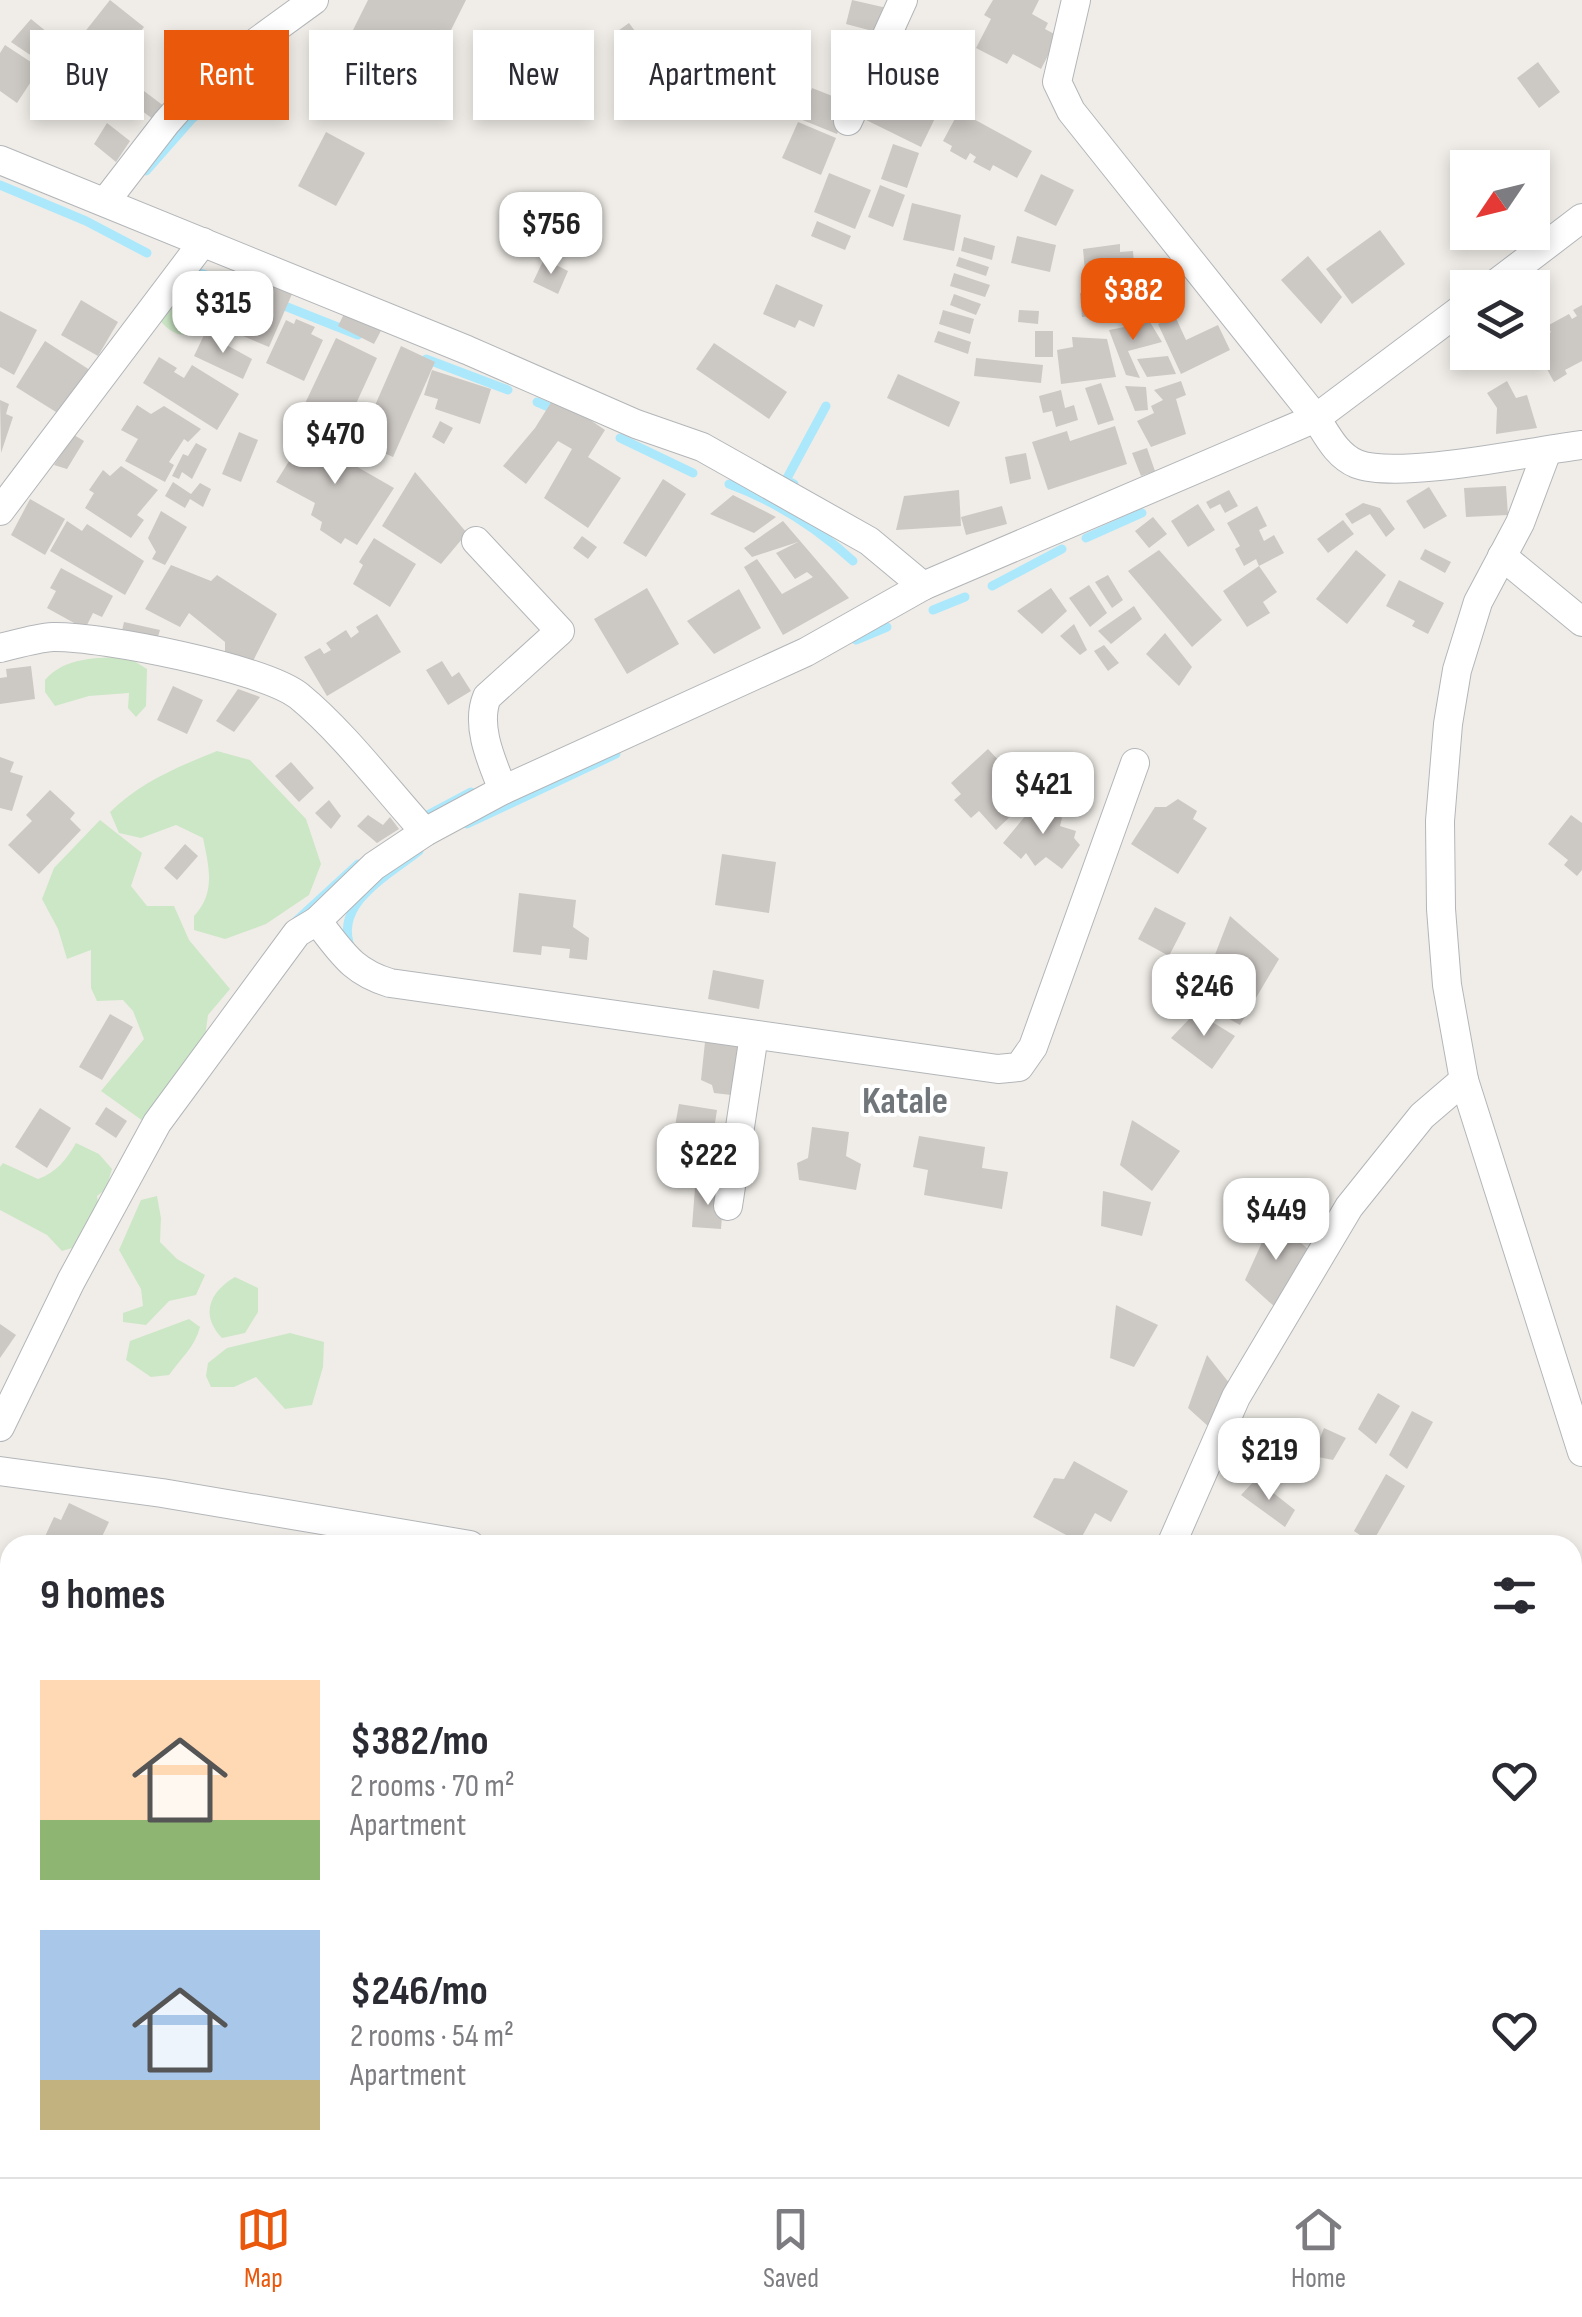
<!DOCTYPE html>
<meta charset="utf-8">
<style>
:root{--surface:#fff;--page:#f2f2f3;--text:#2b2b33;--muted:#7c7c81;--line:#e1e1e2;--accent:#ea580c}
body{margin:0;font-family:"Sofia Sans Condensed",sans-serif;background:var(--page);color:var(--text);height:100vh;display:flex;flex-direction:column;font-size:38px;white-space:nowrap}
*{box-sizing:border-box;margin:0}
p{font-size:32px;color:var(--muted)}
.icon{flex:none;width:55px;height:55px;fill:none;stroke:currentColor;stroke-width:2;stroke-linecap:round;stroke-linejoin:round}
.map{position:relative;flex:1;overflow:hidden}
.side{position:absolute;left:0px;top:1535px;width:1582px;height:642px;display:flex;flex-direction:column;background:var(--surface);border-radius:30px 30px 0 0;box-shadow:0 5px 15px #0003}
.side>*{flex:none}
.hud{position:absolute;left:30px;top:30px;width:1000px;height:90px;display:flex;gap:20px}
.needle{width:65px;rotate:235deg}
.buttons{position:absolute;left:1450px;top:150px;display:grid;gap:20px}
.buttons a{display:grid;place-items:center;width:100px;height:100px;border-radius:0px;background:var(--surface);box-shadow:0 5px 15px #0003;font-size:50px}
.price{position:absolute;translate:-50% -85px;padding:0 22px;border-radius:20px;background:#fff;color:#222;font-size:32px;line-height:65px;filter:drop-shadow(0 2px 5px #0008)}
.price::after{content:'';position:absolute;left:50%;top:60px;width:30px;height:22px;margin-left:-15px;background:inherit;clip-path:polygon(0 0,100% 0,50% 100%)}
.price.current{background:var(--accent);color:#fff}
ul{padding:0;list-style:none}
li{display:flex;align-items:center;gap:30px;height:250px;padding:0 40px}
li span{display:grid;place-items:center;flex:none;width:280px;height:200px;border-radius:0px;color:#555}
li>.icon{margin-inline-start:auto}
span .icon{width:120px;height:120px;fill:#fffc;stroke-width:1}
li b{font-size:42px}
h2{display:flex;justify-content:space-between;align-items:center;height:120px;padding:0 40px;font-size:42px}
.pill{padding:0 35px;border-radius:0px;background:var(--surface);box-shadow:0 5px 15px #0003;font-size:35px;line-height:90px}
.pill.current{background:var(--accent);color:#fff}
.dock{display:flex;justify-content:space-around;align-items:center;height:140px;border-top:2px solid var(--line);background:var(--surface);font-size:28px;color:var(--muted)}
.dock a{display:grid;justify-items:center;gap:5px}
.dock .current{color:var(--accent)}
.map>svg:first-child{display:block}
.green{fill:#cce7c6}
.lines{fill:none;stroke-linecap:round;stroke-linejoin:round}
.stream{stroke:#ace8fc;stroke-width:9}
.building{fill:#ccc8c4}
.minor-casing{stroke:#b3b6b9;stroke-width:30}
.minor{stroke:#fff;stroke-width:28}
.labels{text-anchor:middle;dominant-baseline:central;stroke-width:8;stroke-linejoin:round;paint-order:stroke}
.quarter-label{font-size:38px;font-weight:bold;fill:#707679;stroke:#fff}
</style>
<div class="map">
<svg width="1582" height="2177" viewBox="0 0 1582 2177">
<rect width="100%" height="100%" fill="#f0ede8"/>
<!-- green -->
<g class="green">
<path d="M193 271 210 283 219 306C202 329 183 350 159 319Z"/>
<path d="M126 656 147 669 146 706 136 717 128 708 129 693 89 696 55 706 45 692V680C66 656 95 659 126 656Z"/>
<path d="M217 751 250 760 306 819 321 864 309 895 266 924 225 939 194 930V916C216 893 209 867 203 838L176 825 141 838 119 833 110 812C141 782 177 767 217 751Z"/>
<path d="M100 820 142 853 131 886 147 906H174L189 940 230 989 208 1015 203 1051 143 1121 101 1091 144 1039 133 1011 123 1000 97 1001 91 988V950L67 959 58 929 42 899 54 868Z"/>
<path d="M76 1143 99 1154 112 1169 106 1189 97 1196 99 1209 82 1245 62 1251 47 1235 0 1210V1167L3 1163 38 1179C57 1172 66 1160 76 1143Z"/>
<path d="M157 1196 161 1218 160 1242 177 1259 205 1275 196 1295 169 1301 146 1325 123 1322V1313L143 1306 141 1289 119 1250 141 1200Z"/>
<path d="M235 1277 258 1288V1312L245 1333 222 1338C200 1315 209 1292 235 1277Z"/>
<path d="M189 1319 200 1327C195 1347 181 1358 169 1375L151 1377 126 1360 130 1341Z"/>
<path d="M290 1333 324 1342 323 1367 312 1405 285 1409 256 1377 234 1387H211L206 1376 208 1363 227 1348Z"/>
<path d="M1582 2055V2177H1529L1530 2168H1572L1573 2080Z"/>
</g>
<g class="lines">
<!-- stream -->
<g class="stream">
<path d="M146 171 191 120 266 51"/>
<path d="M0 185 86 221 147 253"/>
<path d="M195 271 253 293"/>
<path d="M277 303 358 335"/>
<path d="M426 359 508 390"/>
<path d="M537 402 558 411"/>
<path d="M620 438 693 473"/>
<path d="M729 484C775 501 817 528 853 561"/>
<path d="M794 484 786 480 826 406"/>
<path d="M1086 538 1142 513"/>
<path d="M992 586 1062 549"/>
<path d="M933 610 965 597"/>
<path d="M856 640 887 627"/>
<path d="M420 812 424 817 471 792"/>
<path d="M467 824 616 754"/>
<path d="M296 921 358 864"/>
<path d="M351 948C332 904 390 874 419 851"/>
</g>
</g>
<!-- building -->
<g class="building">
<path d="M110 0 144 27 110 70 76 43Z"/>
<path d="M368 0H466L426 80 348 40Z"/>
<path d="M852 0 887 8 880 33 846 24Z"/>
<path d="M993 0H1039L1032 14 1048 23 1045 29 1058 36 1041 69 1013 54 1007 64 976 48 991 19 984 15Z"/>
<path d="M31 19 64 46 48 67 11 42Z"/>
<path d="M629 23 638 35 624 45 615 33Z"/>
<path d="M905 29 959 53 943 92 888 67Z"/>
<path d="M5 45 40 68 17 103 0 91V53Z"/>
<path d="M1538 62 1560 92 1539 108 1517 78Z"/>
<path d="M100 73 130 101 116 114 83 85Z"/>
<path d="M879 83 938 112 921 147 862 118Z"/>
<path d="M812 88 850 103 837 134 800 119Z"/>
<path d="M144 91 173 113 162 126 133 104Z"/>
<path d="M959 111 1032 151 1017 178 993 165 990 171 973 162 976 157 970 153 966 160 950 151 952 146 943 141Z"/>
<path d="M798 122 836 138 821 175 782 158Z"/>
<path d="M107 123 130 141 116 162 94 144Z"/>
<path d="M326 132 365 153 336 206 298 186Z"/>
<path d="M893 144 919 153 907 188 881 179Z"/>
<path d="M829 173 871 190 855 229 814 212Z"/>
<path d="M1041 174 1074 190 1056 226 1024 211Z"/>
<path d="M880 185 905 195 893 227 868 217Z"/>
<path d="M912 203 961 215 954 251 903 240Z"/>
<path d="M817 221 851 236 845 250 811 236Z"/>
<path d="M1380 230 1405 264 1352 304 1326 269Z"/>
<path d="M1017 236 1056 245 1050 272 1011 263Z"/>
<path d="M964 237 995 246 992 260 961 251Z"/>
<path d="M1120 244V252L1133 251 1136 289 1120 290 1121 314 1082 317 1080 293H1087L1083 249Z"/>
<path d="M1308 256 1342 297 1321 324 1281 280Z"/>
<path d="M959 257 989 267 986 276 956 266Z"/>
<path d="M544 259 568 271 558 294 533 282Z"/>
<path d="M954 273 990 285 985 297 950 286Z"/>
<path d="M252 277 292 294 269 347 229 330Z"/>
<path d="M776 284 823 305 814 327 799 320 795 328 763 314Z"/>
<path d="M954 294 981 304 976 315 950 305Z"/>
<path d="M81 300 118 322 98 356 61 335Z"/>
<path d="M1582 305V361L1565 370 1567 374 1554 382 1532 342 1551 332 1547 326 1569 314 1572 319 1577 316 1573 310Z"/>
<path d="M348 306 384 325 374 344 338 326Z"/>
<path d="M943 310 974 319 970 334 939 324Z"/>
<path d="M1019 310 1039 311 1038 324 1018 322Z"/>
<path d="M0 311 37 330 14 375 0 367Z"/>
<path d="M1175 316 1186 340 1218 325 1230 350 1181 374 1158 324Z"/>
<path d="M296 319 315 327 311 334 323 340 304 381 266 363 286 320 294 324Z"/>
<path d="M1150 322 1162 342 1128 351 1140 378 1126 375 1109 330Z"/>
<path d="M938 331 971 342 968 354 934 342Z"/>
<rect x="1035" y="331" width="18" height="26"/>
<path d="M205 333 252 359 243 379 194 356Z"/>
<path d="M1072 337 1107 339 1116 377 1061 384 1057 350 1073 347Z"/>
<path d="M336 338 377 358 349 419 319 405 312 420 300 414Z"/>
<path d="M45 341 96 374 64 417 16 387Z"/>
<path d="M714 343 787 392 769 419 696 369Z"/>
<path d="M401 346 435 362 393 457 359 442Z"/>
<path d="M1168 356 1176 374 1147 377 1137 359Z"/>
<path d="M159 357 177 368 174 372 184 378 192 365 239 394 217 430 143 383Z"/>
<path d="M976 358 1043 365 1041 383 974 376Z"/>
<path d="M432 370 491 389 480 424 435 409 438 399 424 395Z"/>
<path d="M898 374 960 402 949 427 887 398Z"/>
<path d="M1181 381 1186 395 1176 399 1186 434 1151 447 1137 421 1154 413 1151 406 1163 400 1154 390Z"/>
<path d="M1507 381 1516 398 1527 395 1537 428 1496 434 1497 408 1487 393Z"/>
<path d="M1101 383 1114 420 1098 425 1085 388Z"/>
<path d="M1125 386 1146 387 1148 410 1135 411Z"/>
<path d="M1061 390 1065 408 1074 405 1078 420 1056 427 1052 411 1043 413 1039 396Z"/>
<path d="M555 396 605 430 588 457 621 478 588 528 544 498 572 449 558 441 526 484 503 466 535 428Z"/>
<path d="M0 400 9 404 6 414 13 417 1 453Z"/>
<path d="M137 405 151 414 164 406 201 429 188 442 184 439 169 462 174 465 165 482 125 461 138 439 121 430Z"/>
<path d="M440 421 453 428 444 444 432 437Z"/>
<path d="M311 426 346 446 340 457 394 488 357 545 345 538 341 544 320 530 322 522 311 515 315 503 276 482Z"/>
<path d="M1115 426 1127 464 1048 490 1032 442 1067 431 1070 441Z"/>
<path d="M239 432 258 440 241 482 222 474Z"/>
<path d="M74 435 84 441 67 469 54 465Z"/>
<path d="M196 443 207 449 192 479 182 472 179 479 172 476 183 454 188 456Z"/>
<path d="M1147 448 1155 471 1141 476 1132 453Z"/>
<path d="M1026 453 1031 479 1010 484 1005 457Z"/>
<path d="M121 466 158 490 137 515 144 520 131 538 85 508 94 493 89 490 103 470 110 476Z"/>
<path d="M415 472 467 533 441 564 382 526Z"/>
<path d="M663 479 686 494 646 557 623 543Z"/>
<path d="M173 482 191 494 200 483 211 489 203 507 190 499 185 508 165 496Z"/>
<path d="M1506 486 1508 515 1466 517 1464 488Z"/>
<path d="M1429 487 1447 516 1424 529 1406 501Z"/>
<path d="M959 490 961 526 896 530 904 496Z"/>
<path d="M1229 490 1238 506 1225 513 1220 504 1210 509 1206 502Z"/>
<path d="M733 495 776 517 754 533 710 514Z"/>
<path d="M30 499 65 519 45 555 11 535Z"/>
<path d="M1363 503 1380 508 1395 529 1386 537 1370 514 1352 524 1345 514Z"/>
<path d="M1198 504 1215 530 1188 547 1171 521Z"/>
<path d="M1002 506 1007 524 966 535 961 517Z"/>
<path d="M1257 506 1267 526 1259 530 1264 541 1274 535 1284 553 1259 566 1256 559 1244 566 1235 549 1240 546 1227 523Z"/>
<path d="M161 511 187 527 165 565 152 559 156 552 148 538Z"/>
<path d="M1153 517 1167 534 1149 548 1135 531Z"/>
<path d="M1343 520 1354 534 1328 553 1317 539Z"/>
<path d="M67 521 82 531 87 524 144 561 125 595 50 551Z"/>
<path d="M783 521 849 598 783 635 744 567 757 559 782 594 813 577 807 572 795 579 776 553 798 542 752 557 744 548Z"/>
<path d="M582 536 597 547 588 559 573 548Z"/>
<path d="M374 538 416 564 390 607 353 584 363 565 359 562Z"/>
<path d="M1425 549 1451 562 1445 573 1420 559Z"/>
<path d="M1159 550 1222 620 1192 647 1128 571Z"/>
<path d="M1356 550 1386 575 1347 624 1316 599Z"/>
<path d="M171 565 211 581 217 575 277 614 251 665 225 652V642L189 613 180 627 145 609Z"/>
<path d="M1259 566 1277 592 1263 602 1270 613 1247 627 1223 591Z"/>
<path d="M61 568 113 596 102 617 93 613 85 629 47 608 56 591 50 588Z"/>
<path d="M1108 575 1123 600 1112 608 1095 582Z"/>
<path d="M1399 580 1444 603 1428 634 1412 626 1415 621 1386 606Z"/>
<path d="M1089 585 1107 613 1090 627 1069 598Z"/>
<path d="M647 588 679 644 627 674 594 619Z"/>
<path d="M1051 588 1067 611 1042 634 1017 611Z"/>
<path d="M739 589 761 628 714 654 687 621Z"/>
<path d="M1134 606 1142 619 1111 644 1098 631Z"/>
<path d="M377 614 401 652 327 696 304 657 320 648 324 654 331 650 326 643 346 630 351 638 359 632 356 627Z"/>
<path d="M124 622 160 630 156 643 121 635Z"/>
<path d="M1074 624 1087 650 1080 655 1060 636Z"/>
<path d="M1165 633 1192 667 1179 686 1146 654Z"/>
<path d="M1104 645 1119 663 1108 671 1094 651Z"/>
<path d="M442 661 452 677 459 672 471 691 448 705 426 670Z"/>
<path d="M31 666 35 699 0 704V678L7 677 6 669Z"/>
<path d="M173 686 203 700 187 734 157 720Z"/>
<path d="M238 689 260 697 234 732 216 721Z"/>
<path d="M988 749 1032 796 996 830 979 811 971 818 954 800 961 794 951 783Z"/>
<path d="M0 757 14 762 10 772 23 776 12 811 0 808Z"/>
<path d="M291 762 314 788 299 802 275 776Z"/>
<path d="M50 790 75 813 70 819 81 830 39 874 8 845 32 821 26 815Z"/>
<path d="M1040 798 1062 818 1060 826 1076 831 1074 838 1080 845 1062 869 1046 857 1035 866 1026 853 1021 859 1003 843Z"/>
<path d="M1178 799 1197 811 1193 819 1207 828 1178 874 1131 844 1155 807H1166Z"/>
<path d="M329 800 341 816 331 829 315 813Z"/>
<path d="M368 815 383 825 390 817 399 829 377 843 357 826Z"/>
<path d="M1571 815 1582 823V870L1577 876 1564 865 1568 860 1548 844Z"/>
<path d="M185 844 198 856 177 880 164 868Z"/>
<path d="M722 854 776 862 769 913 715 905Z"/>
<path d="M519 893 576 900 573 927 589 938 587 960 569 958 570 949 542 946 541 955 513 952Z"/>
<path d="M1155 907 1186 923 1169 956 1138 939Z"/>
<path d="M1230 916 1279 959 1240 1025 1197 1001Z"/>
<path d="M713 970 764 980 759 1009 708 999Z"/>
<path d="M1196 1012 1235 1036 1212 1069 1171 1038Z"/>
<path d="M110 1014 133 1027 102 1080 79 1067Z"/>
<path d="M705 1042 745 1047 740 1096 714 1093 712 1085 701 1080Z"/>
<path d="M679 1104 717 1110 710 1155 671 1148Z"/>
<path d="M106 1107 127 1121 116 1138 95 1124Z"/>
<path d="M40 1108 71 1128 47 1168 15 1147Z"/>
<path d="M1132 1120 1180 1151 1152 1191 1120 1165Z"/>
<path d="M812 1127 849 1132 846 1156 861 1164 856 1190 799 1180 797 1163 808 1158Z"/>
<path d="M919 1136 985 1147 982 1168 1008 1172 1002 1209 924 1195 928 1170 913 1167Z"/>
<path d="M695 1188 724 1190 721 1229 692 1227Z"/>
<path d="M1103 1191 1151 1202 1142 1236 1101 1226Z"/>
<path d="M1273 1218 1309 1250 1276 1308 1245 1280Z"/>
<path d="M1116 1305 1158 1325 1134 1367 1110 1358Z"/>
<path d="M0 1324 16 1335 0 1358Z"/>
<path d="M1207 1355 1230 1384 1209 1427 1188 1408Z"/>
<path d="M1378 1393 1400 1406 1376 1444 1358 1429Z"/>
<path d="M1412 1411 1433 1422 1407 1469 1389 1455Z"/>
<path d="M1324 1428 1346 1438 1333 1460 1313 1456Z"/>
<path d="M1278 1437 1293 1454 1276 1476 1255 1457Z"/>
<path d="M1074 1461 1128 1491 1111 1522 1095 1513 1079 1542 1033 1517 1054 1478 1064 1479Z"/>
<path d="M1386 1474 1405 1486 1372 1543 1354 1531Z"/>
<path d="M1256 1479 1295 1510 1285 1527 1241 1495Z"/>
<path d="M69 1503 109 1522 98 1545H41L54 1517 61 1520Z"/>
<path d="M0 2071 10 2076V2129L3 2143 0 2142Z"/>
<path d="M952 2168H1006L1003 2177H971Z"/>
</g>
<g class="lines">
<defs>
<g id="minor">
<path d="M1076 0 1057 82 1071 111 1316 418C1327 435 1337 456 1357 464 1399 480 1533 451 1582 445"/>
<path d="M848 121 903 0"/>
<path d="M0 160 467 350 636 424 702 447 869 541 923 586"/>
<path d="M105 202 166 123 204 80 314 0"/>
<path d="M1490 288 1582 218"/>
<path d="M1547 451 1520 523 1478 602 1457 670 1448 724 1440 821 1441 909 1447 985 1464 1080 1582 1452"/>
<path d="M0 511 203 242"/>
<path d="M476 541 560 631 487 697C475 726 492 762 503 790"/>
<path d="M1502 556 1582 622"/>
<path d="M0 648C17 644 36 638 53 637 101 636 263 668 299 696 343 732 386 789 425 832"/>
<path d="M317 921C342 952 351 971 390 983L998 1069 1019 1067 1033 1047 1135 763"/>
<path d="M728 1206 754 1035"/>
<path d="M0 1427 71 1281 157 1123 297 933 317 921 374 866 425 832 503 790 806 652 923 586 1316 418 1468 304"/>
<path d="M0 1471 162 1493 470 1545"/>
<path d="M1171 1545 1236 1397 1349 1207 1422 1116 1464 1080"/>
<path d="M1572 1977 1582 1956"/>
<path d="M0 2029 10 2035"/>
<path d="M298 2168 318 2177"/>
<path d="M897 2168 918 2177"/>
<path d="M730 2177 735 2168"/>
<path d="M1015 2177 1019 2168"/>
<path d="M1501 2177 1504 2168"/>
</g>
</defs>
<!-- minor casing -->
<use href="#minor" class="minor-casing"/>
<!-- minor -->
<use href="#minor" class="minor"/>
</g>
<g class="labels">
<!-- quarter labels -->
<g class="quarter-label">
<text x="905" y="1101">Katale</text>
</g>
</g>
</svg>
<div class="buttons">
<a><svg class="needle" viewBox="-14 -14 28 28"><path d="M0-13l5 13h-10z" fill="#e53935"/><path d="M0 13l5-13h-10z" fill="#7c7c81"/></svg></a>
<a><svg class="icon" aria-label="layers" viewBox="0 0 24 24"><path d="M12 4l9 5-9 5-9-5zM3 14l9 5 9-5"/></svg></a>
</div>
<b class="price" style="left:551px;top:277px">$756</b>
<b class="price current" style="left:1133px;top:343px">$382</b>
<b class="price" style="left:223px;top:356px">$315</b>
<b class="price" style="left:335px;top:487px">$470</b>
<b class="price" style="left:1043px;top:837px">$421</b>
<b class="price" style="left:1204px;top:1039px">$246</b>
<b class="price" style="left:708px;top:1208px">$222</b>
<b class="price" style="left:1276px;top:1263px">$449</b>
<b class="price" style="left:1269px;top:1503px">$219</b>
<div class="hud">
<a class="pill">Buy</a>
<a class="pill current">Rent</a>
<a class="pill">Filters</a>
<a class="pill">New</a>
<a class="pill">Apartment</a>
<a class="pill">House</a>
</div>
<section class="side">
<h2>9 homes<svg class="icon" aria-label="filters" viewBox="0 0 24 24"><path d="M4 7h16M4 17h16"/><circle cx="9" cy="7" r="2"/><circle cx="15" cy="17" r="2"/></svg></h2>
<ul>
<li><span style="background:linear-gradient(#ffd9b3 70%,#8fb573 0)"><svg class="icon" aria-label="home" viewBox="0 0 24 24"><path d="M3 11l9-7 9 7M6 9v11h12V9"/></svg></span><div><b>$382/mo</b><p>2 rooms · 70 m²</p><p>Apartment</p></div><svg class="icon" aria-label="heart" viewBox="0 0 24 24"><path d="M12 20l-8-8c-3-5 5-10 8-4 3-6 11-1 8 4z"/></svg></li>
<li><span style="background:linear-gradient(#a9c7e8 75%,#c2b280 0)"><svg class="icon" aria-label="home" viewBox="0 0 24 24"><path d="M3 11l9-7 9 7M6 9v11h12V9"/></svg></span><div><b>$246/mo</b><p>2 rooms · 54 m²</p><p>Apartment</p></div><svg class="icon" aria-label="heart" viewBox="0 0 24 24"><path d="M12 20l-8-8c-3-5 5-10 8-4 3-6 11-1 8 4z"/></svg></li>
</ul>
</section>
</div>
<nav class="dock">
<a class="current"><svg class="icon" aria-label="map" viewBox="0 0 24 24"><path d="M3 6l6-2 6 2 6-2v14l-6 2-6-2-6 2zM9 4v14M15 6v14"/></svg>Map</a>
<a><svg class="icon" aria-label="saved" viewBox="0 0 24 24"><path d="M7 4h10v16l-5-4-5 4z"/></svg>Saved</a>
<a><svg class="icon" aria-label="home" viewBox="0 0 24 24"><path d="M3 11l9-7 9 7M6 9v11h12V9"/></svg>Home</a>
</nav>
